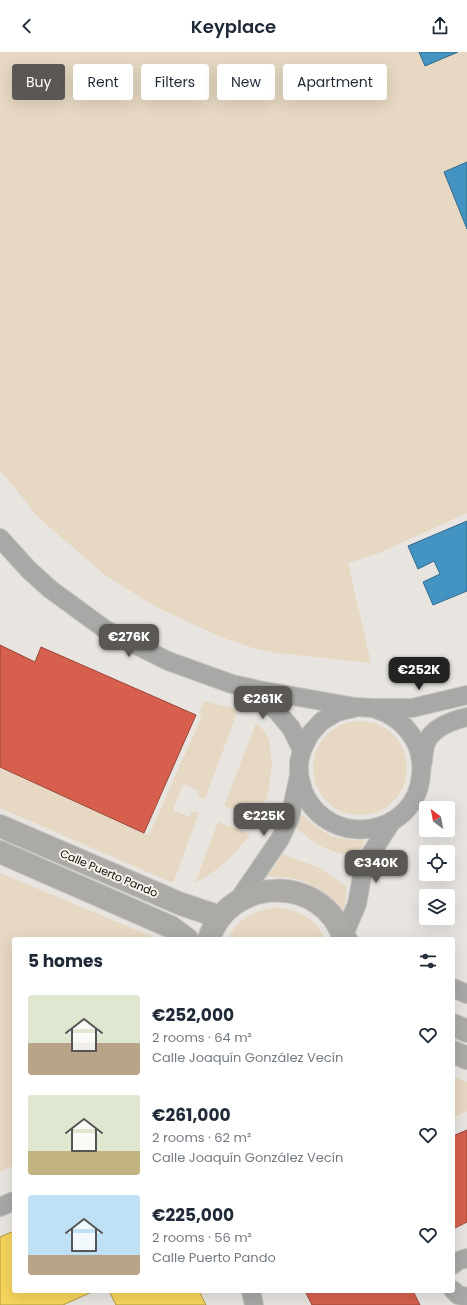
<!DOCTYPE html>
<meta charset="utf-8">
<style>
:root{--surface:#fff;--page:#f6f6f7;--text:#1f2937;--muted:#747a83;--accent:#5a5755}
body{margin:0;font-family:Poppins,sans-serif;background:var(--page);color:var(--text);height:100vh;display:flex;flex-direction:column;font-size:15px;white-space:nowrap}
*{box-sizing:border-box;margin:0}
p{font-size:13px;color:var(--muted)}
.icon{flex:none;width:22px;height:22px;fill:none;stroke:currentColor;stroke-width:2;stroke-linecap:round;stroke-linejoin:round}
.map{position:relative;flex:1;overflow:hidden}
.sheet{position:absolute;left:12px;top:885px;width:443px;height:356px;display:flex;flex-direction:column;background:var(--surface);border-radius:4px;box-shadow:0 4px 16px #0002}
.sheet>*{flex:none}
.hud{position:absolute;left:12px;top:12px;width:443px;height:36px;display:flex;gap:8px}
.needle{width:26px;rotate:328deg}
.buttons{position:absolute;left:419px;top:749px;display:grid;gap:8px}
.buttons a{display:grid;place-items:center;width:36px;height:36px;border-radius:4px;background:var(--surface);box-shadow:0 4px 16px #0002;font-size:20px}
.price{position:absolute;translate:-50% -34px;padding:0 9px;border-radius:8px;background:var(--accent);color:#fff;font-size:13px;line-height:26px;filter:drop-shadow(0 1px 2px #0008)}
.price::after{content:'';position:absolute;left:50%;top:24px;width:12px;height:9px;margin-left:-6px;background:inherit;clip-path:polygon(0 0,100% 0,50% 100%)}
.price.current{background:#222;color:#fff}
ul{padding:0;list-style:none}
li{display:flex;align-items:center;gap:12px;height:100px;padding:0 16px}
li span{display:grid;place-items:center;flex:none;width:112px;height:80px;border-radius:4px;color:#555}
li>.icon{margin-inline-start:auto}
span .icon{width:48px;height:48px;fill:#fffc;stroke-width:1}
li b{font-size:17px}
h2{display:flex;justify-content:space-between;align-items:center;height:48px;padding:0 16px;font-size:17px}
.pill{padding:0 14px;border-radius:4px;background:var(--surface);box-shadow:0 4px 16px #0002;font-size:14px;line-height:36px}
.pill.current{background:var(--accent);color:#fff}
header{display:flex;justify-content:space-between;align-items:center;height:52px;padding:0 16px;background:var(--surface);font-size:18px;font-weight:600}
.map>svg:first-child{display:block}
.green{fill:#e6d8c2}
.homes{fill:#f6d55c;stroke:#b09843}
.shops{fill:#d6604d;stroke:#9a4639}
.schools{fill:#4393c3;stroke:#336a8b}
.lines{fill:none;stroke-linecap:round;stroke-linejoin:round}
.street-casing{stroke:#c4c2bf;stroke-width:20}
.primary-casing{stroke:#c4c2bf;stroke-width:24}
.street{stroke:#a8a8a6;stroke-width:18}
.primary{stroke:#acaaa7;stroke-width:22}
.labels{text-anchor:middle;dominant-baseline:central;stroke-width:4;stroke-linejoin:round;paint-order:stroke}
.street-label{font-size:11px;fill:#0d0b09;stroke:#f8f3eb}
</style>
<header><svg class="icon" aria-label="back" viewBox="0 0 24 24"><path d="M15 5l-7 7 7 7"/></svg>Keyplace<svg class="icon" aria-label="share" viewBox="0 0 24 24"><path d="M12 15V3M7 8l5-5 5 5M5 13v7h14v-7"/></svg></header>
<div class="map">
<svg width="467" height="1253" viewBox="0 0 467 1253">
<rect width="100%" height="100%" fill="#e8e5e1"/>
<!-- green -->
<g class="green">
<path d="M0 0H467V461L381 500 348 511 371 611 277 601 253 596 221 585 156 555 105 523 39 466 0 418Z"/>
<path d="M204 649 238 658 205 747 197 744 199 739 183 732 173 758 189 765 192 759 199 761 173 831 0 756V715L149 783 202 664 199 662Z"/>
<circle cx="360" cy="716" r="47"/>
<path d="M256 671 264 679 269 687 272 713 268 740 259 768 224 754Z"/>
<path d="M302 762C323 782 335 789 365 788L359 803C332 803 316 793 296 776Z"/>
<path d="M218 770 250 782C235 803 218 819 195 831Z"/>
<path d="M282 802 320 816 347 835 344 859C318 833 302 823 264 825L275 814Z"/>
<path d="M0 821 151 884 150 887H14V1113L0 1120Z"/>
<path d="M276 855C298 859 315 865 325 887H228C237 866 255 859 276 855Z"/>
<path d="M453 1024 467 1030V1059L453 1066Z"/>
</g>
<!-- homes -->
<g class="homes">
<path d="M14 1179V1239H94L63 1253H0V1185Z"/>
<path d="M109 1239H199L206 1253H116Z"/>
</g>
<!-- shops -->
<g class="shops">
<path d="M0 593 35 610 41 595 196 663 144 781 0 715Z"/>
<path d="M467 1078V1170L453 1177V1084Z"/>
<path d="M305 1239H413L420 1253H312Z"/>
</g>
<!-- schools -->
<g class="schools">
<path d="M419 0H458L425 14Z"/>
<path d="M467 110V177L444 120Z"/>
<path d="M467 469V539L433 553 423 530 440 522 434 509 418 517 408 494Z"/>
</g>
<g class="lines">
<defs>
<g id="street">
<path d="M0 486 29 518 50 537 106 578 168 609 232 632 259 638 355 655 373 656H412L467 643"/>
<path d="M246 640 275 657 291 676 302 698"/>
<path d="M423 710C423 705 424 699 425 694 430 676 451 669 467 665"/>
<path d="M299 723C301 729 302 736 304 741 330 798 416 785 421 723 422 713 421 703 417 693 409 676 396 664 378 658"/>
<path d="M237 850 280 787 290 766 299 723V710L302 698 310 682 322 669 337 660 354 656"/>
<path d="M348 887 343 885 357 852 362 824 372 800 392 769"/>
<path d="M453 936 467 942"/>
<path d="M0 1155 14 1149"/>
<path d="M453 1213 457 1209 467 1206"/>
<path d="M453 1238 458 1243 467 1245"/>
<path d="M251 1239 254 1253"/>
</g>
<g id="primary">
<path d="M0 774 181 852 220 865"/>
<path d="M0 800 171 875 187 887"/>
<path d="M209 887C229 823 324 822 344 887"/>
<path d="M453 973 467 979"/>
<path d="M453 1000 467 1006"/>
</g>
</defs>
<!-- street casing -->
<use href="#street" class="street-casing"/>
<!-- primary casing -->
<use href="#primary" class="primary-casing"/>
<!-- street -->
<use href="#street" class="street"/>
<!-- primary -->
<use href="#primary" class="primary"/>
</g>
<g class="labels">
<!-- street labels -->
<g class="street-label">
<text transform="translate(109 821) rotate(23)">Calle Puerto Pando</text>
</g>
</g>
</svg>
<div class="buttons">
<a><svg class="needle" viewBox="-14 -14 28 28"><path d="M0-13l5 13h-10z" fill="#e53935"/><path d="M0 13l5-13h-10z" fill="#747a83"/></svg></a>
<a><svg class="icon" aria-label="locate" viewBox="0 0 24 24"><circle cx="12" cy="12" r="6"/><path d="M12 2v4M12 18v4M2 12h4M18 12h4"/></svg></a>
<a><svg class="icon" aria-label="layers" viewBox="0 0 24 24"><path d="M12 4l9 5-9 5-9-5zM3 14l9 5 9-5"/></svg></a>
</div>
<b class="price" style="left:129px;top:606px">€276K</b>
<b class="price current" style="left:419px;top:639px">€252K</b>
<b class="price" style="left:263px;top:668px">€261K</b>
<b class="price" style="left:264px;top:785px">€225K</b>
<b class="price" style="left:376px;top:832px">€340K</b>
<div class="hud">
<a class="pill current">Buy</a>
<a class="pill">Rent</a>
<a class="pill">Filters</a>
<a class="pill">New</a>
<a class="pill">Apartment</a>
</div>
<section class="sheet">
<h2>5 homes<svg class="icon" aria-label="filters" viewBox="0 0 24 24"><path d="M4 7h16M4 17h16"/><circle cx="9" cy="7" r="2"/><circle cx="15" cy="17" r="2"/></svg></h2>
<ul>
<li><span style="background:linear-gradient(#dfe7d0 60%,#b9a48a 0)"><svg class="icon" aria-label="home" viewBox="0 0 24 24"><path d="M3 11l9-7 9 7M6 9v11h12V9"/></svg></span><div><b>€252,000</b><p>2 rooms · 64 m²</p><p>Calle Joaquín González Vecín</p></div><svg class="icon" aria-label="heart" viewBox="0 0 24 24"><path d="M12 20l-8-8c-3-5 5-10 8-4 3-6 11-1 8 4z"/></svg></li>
<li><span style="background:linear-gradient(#dfe7d0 70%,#c2b280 0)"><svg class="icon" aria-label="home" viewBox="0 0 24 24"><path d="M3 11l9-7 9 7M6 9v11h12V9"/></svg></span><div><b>€261,000</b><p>2 rooms · 62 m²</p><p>Calle Joaquín González Vecín</p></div><svg class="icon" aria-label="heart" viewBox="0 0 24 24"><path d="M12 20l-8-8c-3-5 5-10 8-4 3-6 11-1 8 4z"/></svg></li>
<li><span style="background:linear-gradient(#bfe0f5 75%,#b9a48a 0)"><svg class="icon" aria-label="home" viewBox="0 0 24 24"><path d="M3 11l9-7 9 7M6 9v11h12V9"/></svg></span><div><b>€225,000</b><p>2 rooms · 56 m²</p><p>Calle Puerto Pando</p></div><svg class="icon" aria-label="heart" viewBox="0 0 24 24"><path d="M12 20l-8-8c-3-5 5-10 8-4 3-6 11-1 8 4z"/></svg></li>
</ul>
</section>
</div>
